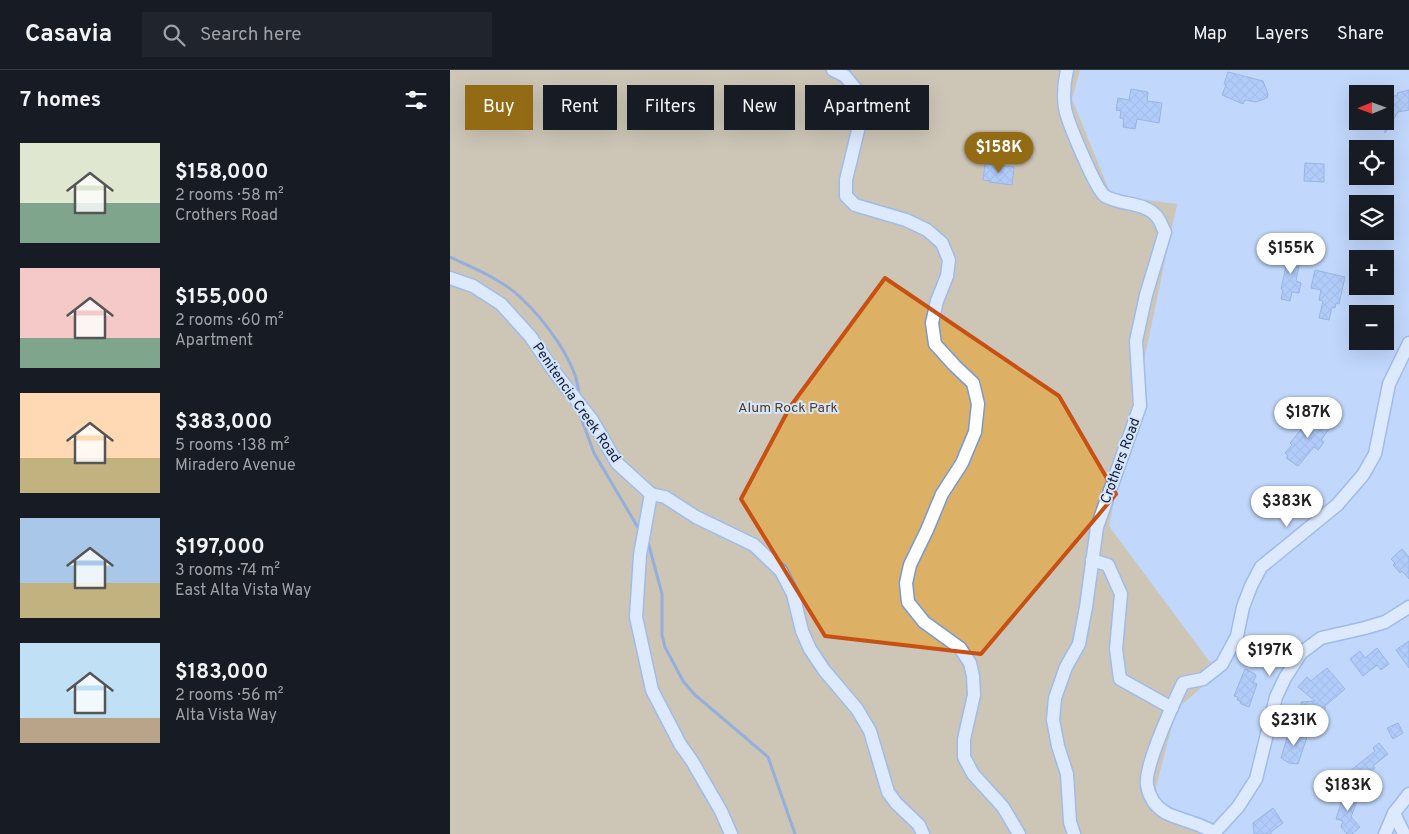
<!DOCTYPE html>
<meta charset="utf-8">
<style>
:root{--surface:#171b24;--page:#20242c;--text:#f1f3f6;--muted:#9ea1a6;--line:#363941;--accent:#936b14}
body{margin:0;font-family:Overpass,sans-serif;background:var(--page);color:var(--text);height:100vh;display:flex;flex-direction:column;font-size:19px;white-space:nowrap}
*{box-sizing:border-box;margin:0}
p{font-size:16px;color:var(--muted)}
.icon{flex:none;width:28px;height:28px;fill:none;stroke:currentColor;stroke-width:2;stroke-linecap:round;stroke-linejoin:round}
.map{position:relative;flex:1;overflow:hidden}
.drawer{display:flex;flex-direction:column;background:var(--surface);width:450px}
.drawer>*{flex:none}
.guide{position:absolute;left:15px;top:15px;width:475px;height:45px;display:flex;gap:10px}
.needle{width:32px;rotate:269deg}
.buttons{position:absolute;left:899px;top:15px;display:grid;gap:10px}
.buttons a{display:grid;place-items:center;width:45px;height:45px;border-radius:0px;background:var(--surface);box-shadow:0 5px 20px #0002;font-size:25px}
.price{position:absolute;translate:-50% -42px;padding:0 11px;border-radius:18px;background:#fff;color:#222;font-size:16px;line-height:32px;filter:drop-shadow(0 1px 2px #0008)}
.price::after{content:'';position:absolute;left:50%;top:30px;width:15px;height:11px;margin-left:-8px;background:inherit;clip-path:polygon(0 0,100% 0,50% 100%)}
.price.selected{background:var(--accent);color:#fff}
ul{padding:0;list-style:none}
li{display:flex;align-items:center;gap:15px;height:125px;padding:0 20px}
li span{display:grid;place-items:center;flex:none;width:140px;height:100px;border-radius:0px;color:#555}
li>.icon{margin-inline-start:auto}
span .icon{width:60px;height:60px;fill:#fffc;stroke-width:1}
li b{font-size:21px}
h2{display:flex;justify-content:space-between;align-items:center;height:60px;padding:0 20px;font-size:21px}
.tag{padding:0 18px;border-radius:0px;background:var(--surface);box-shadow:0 5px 20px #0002;font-size:18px;line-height:45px}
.tag.selected{background:var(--accent);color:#fff}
header{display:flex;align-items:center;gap:30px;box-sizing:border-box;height:70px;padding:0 25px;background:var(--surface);border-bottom:1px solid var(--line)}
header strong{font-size:24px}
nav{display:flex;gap:28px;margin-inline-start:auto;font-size:18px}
.search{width:350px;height:45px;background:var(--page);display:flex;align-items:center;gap:12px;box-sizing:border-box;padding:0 18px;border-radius:0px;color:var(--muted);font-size:19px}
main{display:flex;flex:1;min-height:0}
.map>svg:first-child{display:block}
.park{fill:#dcb165}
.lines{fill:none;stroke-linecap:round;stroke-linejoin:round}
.stream{stroke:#5d7eb6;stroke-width:3}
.building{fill:url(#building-cross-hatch);stroke:#6a8cc5}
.minor-casing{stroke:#7799d4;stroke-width:15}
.minor{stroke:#fff;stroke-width:12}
.marked{fill:none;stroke:#c85012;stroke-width:4;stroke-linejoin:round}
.labels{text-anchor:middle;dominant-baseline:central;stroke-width:4;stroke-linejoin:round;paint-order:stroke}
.street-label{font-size:14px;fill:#111e35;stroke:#d5e4fd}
.park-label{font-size:14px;fill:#523f1d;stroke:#d5e4fd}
</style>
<header>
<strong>Casavia</strong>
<div class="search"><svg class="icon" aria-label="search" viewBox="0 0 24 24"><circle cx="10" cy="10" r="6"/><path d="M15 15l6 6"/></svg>Search here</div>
<nav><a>Map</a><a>Layers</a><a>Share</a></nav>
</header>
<main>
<section class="drawer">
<h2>7 homes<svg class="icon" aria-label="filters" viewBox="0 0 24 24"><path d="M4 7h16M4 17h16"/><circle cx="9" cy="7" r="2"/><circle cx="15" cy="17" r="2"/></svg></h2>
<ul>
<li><span style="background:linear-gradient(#dfe7d0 60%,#7fa58c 0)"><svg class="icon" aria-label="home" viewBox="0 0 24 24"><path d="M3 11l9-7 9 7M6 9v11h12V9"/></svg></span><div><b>$158,000</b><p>2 rooms · 58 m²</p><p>Crothers Road</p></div></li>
<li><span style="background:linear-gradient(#f6c9c9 70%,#7fa58c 0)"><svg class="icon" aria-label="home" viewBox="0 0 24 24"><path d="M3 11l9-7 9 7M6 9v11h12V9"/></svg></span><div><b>$155,000</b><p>2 rooms · 60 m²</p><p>Apartment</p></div></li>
<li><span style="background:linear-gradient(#ffd9b3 65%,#c2b280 0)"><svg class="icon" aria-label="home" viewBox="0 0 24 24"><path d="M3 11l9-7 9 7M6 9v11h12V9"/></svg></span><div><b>$383,000</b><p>5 rooms · 138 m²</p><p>Miradero Avenue</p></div></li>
<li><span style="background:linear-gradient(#a9c7e8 65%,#c2b280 0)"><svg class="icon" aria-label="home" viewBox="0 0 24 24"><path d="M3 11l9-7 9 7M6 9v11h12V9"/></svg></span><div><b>$197,000</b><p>3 rooms · 74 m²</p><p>East Alta Vista Way</p></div></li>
<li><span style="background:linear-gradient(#bfe0f5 75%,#b9a48a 0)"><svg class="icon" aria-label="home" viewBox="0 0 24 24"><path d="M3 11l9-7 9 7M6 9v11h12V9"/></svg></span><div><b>$183,000</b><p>2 rooms · 56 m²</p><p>Alta Vista Way</p></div></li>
</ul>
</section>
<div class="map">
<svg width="959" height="764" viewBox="0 0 959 764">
<defs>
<pattern id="building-cross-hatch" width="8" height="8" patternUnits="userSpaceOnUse" patternTransform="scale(1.25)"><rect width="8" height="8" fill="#9dbff8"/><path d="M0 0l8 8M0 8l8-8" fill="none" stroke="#86a4d5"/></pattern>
</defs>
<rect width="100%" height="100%" fill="#c1d7fc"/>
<!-- park -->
<path class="park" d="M0 0H630L622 29 661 125 727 134 659 456 768 603 726 640 706 717 707 730 720 739 768 764H0Z"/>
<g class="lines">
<!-- stream -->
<g class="stream">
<path d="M0 187C23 198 51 209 70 227 93 248 128 293 129 325"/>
<path d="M129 342 144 383 190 461"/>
<path d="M198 472 212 524V565L215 577 233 611 244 624 318 687 345 764"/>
</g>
</g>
<!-- building -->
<g class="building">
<path d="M778 2 813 11 818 24 817 28 806 32 795 30 793 34 772 25 776 15 774 14Z"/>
<path d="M681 19 698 22 697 31 712 33 709 53 687 49 685 59 673 57 674 49 670 48 671 41 666 40 668 28 679 30Z"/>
<path d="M959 20V40L948 42 935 63V39L937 36 936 28 948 25 947 23Z"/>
<path d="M855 93 874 94V112L854 111Z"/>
<path d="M535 94 564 97 562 115 539 112 540 111 533 110Z"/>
<path d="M840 178 852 181 846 211 851 213 849 223 842 222 840 231 831 229 833 220 831 219Z"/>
<path d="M865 200 895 207 889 234 886 233 885 238 882 237 879 250 869 248 873 231 869 230 871 220 861 218Z"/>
<path d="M865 342 871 347 873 346 883 354 871 370 874 372 868 380 864 377 848 396 836 388 838 386 835 383 842 375 840 373Z"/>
<path d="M952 479 959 487V509L952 501 950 503 943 495 945 493 941 489Z"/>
<path d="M959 571V598L946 580Z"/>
<path d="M927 578 939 594 931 600 927 595 913 606 900 589 910 581 915 588Z"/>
<path d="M877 598 895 619 875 636V646L865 647 864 644H852L851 632 865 631 848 617 857 607 861 611Z"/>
<path d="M795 599 805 604 806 606 803 612 807 614 799 637 791 634 790 631 787 630 788 627 784 626Z"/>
<path d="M948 653 953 663 943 669 937 658Z"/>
<path d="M844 660 858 664 848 694 839 693 831 688 837 668H841Z"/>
<path d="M929 673 938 684 923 696 925 698 916 705 915 703 907 709 900 701 925 681 923 678Z"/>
<path d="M895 720 910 724 901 747 910 757 902 764H897L891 757 893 751 886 749Z"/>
<path d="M823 738 833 753 821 762V764H804L803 753Z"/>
</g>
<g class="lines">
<defs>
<g id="minor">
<path d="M383 0 395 6 409 23 411 48 396 110V126L405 135 456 150 477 160 492 173 499 190 497 206 487 231 482 253 485 274 505 296 523 313 528 334 525 362 512 393 492 424 477 460 460 495 456 513 458 532 474 552 510 578 520 593 523 606 524 625 514 669V687L523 704 553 737 569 764"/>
<path d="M617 0C614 13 613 24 615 38 617 51 646 120 655 126 671 136 696 131 708 148 711 152 712 157 715 162L696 225 686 271 690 336 647 457 636 537 629 574 616 597 605 628 603 650 608 676 617 704 620 752 624 764"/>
<path d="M0 208 23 216 51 234 80 266 104 301 142 350 167 393 201 424"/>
<path d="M201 424 215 427 246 447 304 475 331 501 343 524 352 561 360 579 374 600 407 639 420 661 438 722 446 733 469 755 473 764"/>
<path d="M201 424 190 485 186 547 202 620 230 674 242 691 271 741 281 764"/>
<path d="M642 490 658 495 671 524 666 579 670 609 722 638"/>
<path d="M944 743 954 764"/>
<path d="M765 762 788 737 806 709 826 627 835 608 851 583 871 568 915 558 935 552 959 537"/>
<path d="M766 764C756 755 730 750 716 743 706 737 699 727 697 715 694 697 724 632 733 613L753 609 772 594 787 566 793 537 801 516 811 497 887 435 913 405 925 384 939 314 959 273"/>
<path d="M935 764 944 743 959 724"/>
</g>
</defs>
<!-- minor casing -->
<use href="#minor" class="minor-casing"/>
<!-- minor -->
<use href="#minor" class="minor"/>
</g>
<!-- marked area -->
<path d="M0 0H959V764H0ZM435 208 609 326 666 424 531 584 375 566 291 429 340 337Z" fill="#c1d7fc" fill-opacity=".55" fill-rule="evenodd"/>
<path class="marked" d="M435 208 609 326 666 424 531 584 375 566 291 429 340 337Z"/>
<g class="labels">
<!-- street labels -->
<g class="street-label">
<text transform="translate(126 333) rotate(55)">Penitencia Creek Road</text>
<text transform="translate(671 391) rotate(-70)">Crothers Road</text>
</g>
<!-- park labels -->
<g class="park-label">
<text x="338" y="338">Alum Rock Park</text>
</g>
</g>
</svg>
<div class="buttons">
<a><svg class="needle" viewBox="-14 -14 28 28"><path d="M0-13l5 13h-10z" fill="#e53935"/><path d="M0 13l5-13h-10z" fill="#9ea1a6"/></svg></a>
<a><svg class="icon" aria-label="locate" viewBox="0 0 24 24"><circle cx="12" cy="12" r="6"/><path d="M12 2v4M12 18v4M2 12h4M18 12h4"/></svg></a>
<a><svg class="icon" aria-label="layers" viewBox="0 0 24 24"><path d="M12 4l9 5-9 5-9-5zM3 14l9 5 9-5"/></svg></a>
<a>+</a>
<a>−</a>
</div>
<b class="price selected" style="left:549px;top:104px">$158K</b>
<b class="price" style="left:841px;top:205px">$155K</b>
<b class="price" style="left:858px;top:369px">$187K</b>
<b class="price" style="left:837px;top:458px">$383K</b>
<b class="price" style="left:820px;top:607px">$197K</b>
<b class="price" style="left:844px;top:677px">$231K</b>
<b class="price" style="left:898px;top:742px">$183K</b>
<div class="guide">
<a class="tag selected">Buy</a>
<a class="tag">Rent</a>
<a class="tag">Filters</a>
<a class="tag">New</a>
<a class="tag">Apartment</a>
</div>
</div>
</main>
